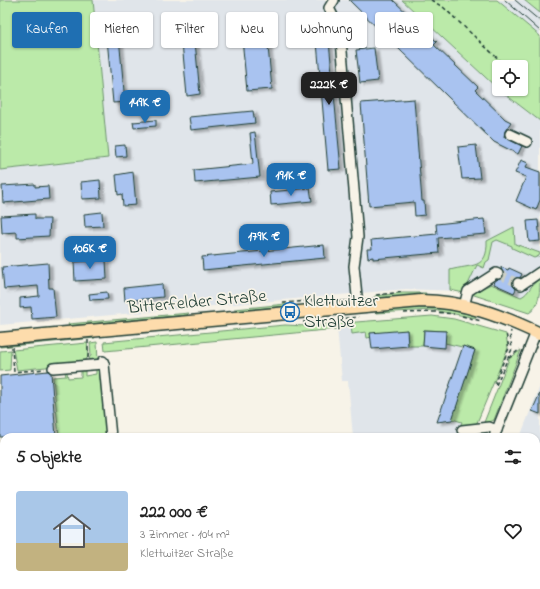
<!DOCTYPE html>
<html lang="de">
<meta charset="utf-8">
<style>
:root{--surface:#fff;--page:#f6f6f6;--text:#222;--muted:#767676;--line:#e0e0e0;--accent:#1f6fb2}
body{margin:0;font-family:"Indie Flower",sans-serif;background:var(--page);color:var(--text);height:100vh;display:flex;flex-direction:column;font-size:15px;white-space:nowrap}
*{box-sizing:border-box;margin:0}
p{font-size:13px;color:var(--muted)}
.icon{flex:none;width:22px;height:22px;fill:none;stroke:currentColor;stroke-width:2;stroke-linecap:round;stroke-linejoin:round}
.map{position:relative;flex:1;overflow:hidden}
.side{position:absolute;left:0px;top:433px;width:540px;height:156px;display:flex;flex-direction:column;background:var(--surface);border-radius:12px 12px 0 0;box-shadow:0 1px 3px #0004}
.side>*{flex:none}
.guide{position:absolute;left:12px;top:12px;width:516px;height:36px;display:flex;gap:8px}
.fabs{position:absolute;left:492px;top:60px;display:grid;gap:8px}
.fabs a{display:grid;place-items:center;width:36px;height:36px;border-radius:4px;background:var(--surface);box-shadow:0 1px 3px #0004;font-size:20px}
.price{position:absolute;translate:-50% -34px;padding:0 9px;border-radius:8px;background:var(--accent);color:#fff;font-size:13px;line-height:26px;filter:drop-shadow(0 1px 2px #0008)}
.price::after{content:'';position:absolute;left:50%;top:24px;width:12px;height:9px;margin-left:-6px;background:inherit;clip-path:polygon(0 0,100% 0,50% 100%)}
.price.selected{background:#222;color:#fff}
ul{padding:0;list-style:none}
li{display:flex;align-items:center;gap:12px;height:100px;padding:0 16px}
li+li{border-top:1px solid var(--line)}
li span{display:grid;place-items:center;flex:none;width:112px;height:80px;border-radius:4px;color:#555}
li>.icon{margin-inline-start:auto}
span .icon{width:48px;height:48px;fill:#fffc;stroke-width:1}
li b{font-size:17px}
h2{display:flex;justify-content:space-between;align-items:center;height:48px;padding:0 16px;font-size:17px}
.tag{padding:0 14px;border-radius:4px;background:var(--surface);box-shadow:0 1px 3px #0004;font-size:14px;line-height:36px}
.tag.selected{background:var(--accent);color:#fff}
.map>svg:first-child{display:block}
.built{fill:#e0e5ea}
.green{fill:#bbeaa9;stroke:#6d946e;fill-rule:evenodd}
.building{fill:#a9c3f0;stroke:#1f3d34;filter:url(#shadow)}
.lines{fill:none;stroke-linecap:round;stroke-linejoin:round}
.minor-tunnel{stroke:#cccfc4;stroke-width:9;stroke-dasharray:9 4.5;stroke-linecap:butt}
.minor-casing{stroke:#1f3d34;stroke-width:12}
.major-casing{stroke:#1f3d34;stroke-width:15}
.path{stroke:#1f3d34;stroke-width:1.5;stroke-dasharray:4 3;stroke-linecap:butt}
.minor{stroke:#f7f3e8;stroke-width:9}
.major{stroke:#fddcac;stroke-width:12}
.tram{stroke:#1f3d34;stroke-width:1}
.labels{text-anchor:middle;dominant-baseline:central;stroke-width:3.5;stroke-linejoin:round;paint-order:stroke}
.poi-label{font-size:18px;fill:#1f3d34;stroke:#f7f3e8;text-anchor:start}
.street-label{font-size:18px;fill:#1f3d34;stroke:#f7f3e8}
</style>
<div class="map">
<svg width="540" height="589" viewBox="0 0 540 589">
<defs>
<filter id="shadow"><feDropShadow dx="4" dy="2.5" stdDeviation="1" flood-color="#0004"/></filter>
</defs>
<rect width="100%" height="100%" fill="#f7f3e8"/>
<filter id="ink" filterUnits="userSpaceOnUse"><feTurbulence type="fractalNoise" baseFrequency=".025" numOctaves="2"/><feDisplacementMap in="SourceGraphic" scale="8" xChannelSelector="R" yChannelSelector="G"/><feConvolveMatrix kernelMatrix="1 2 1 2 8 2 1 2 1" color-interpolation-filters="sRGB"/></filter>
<g filter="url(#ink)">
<!-- built -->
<g class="built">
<path d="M93 0H402L497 88 540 121V294L533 311 528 313 481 297 457 291 406 289 0 325V170L108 158Z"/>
<path d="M497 0H524L540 13V36Z"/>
<path d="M411 319 465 329 479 348 468 407 458 434 426 437H353L348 381H342L337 327Z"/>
<path d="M540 386V550L536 548V437H520Z"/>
</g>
<!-- green -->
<g class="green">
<path d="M0 0H93L108 158 0 170Z"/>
<path d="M402 0H497L540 36V121L497 88ZM499 67H521V89H499Z"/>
<path d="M524 0H540V13Z"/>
<path d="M514 227 515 244 540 253 539 256 534 258 512 248V246L497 240 493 242 489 260 486 262 484 268 477 265 464 293 450 290V270C471 264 488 270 487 241Z"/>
<path d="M540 279C540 289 540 307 529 313L471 294 491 284 521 297C530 293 530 284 540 279Z"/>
<path d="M402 293H426L425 295 374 298 375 296Z"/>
<path d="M286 304 287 306 235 311V309Z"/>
<path d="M416 308 446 309 477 316 476 318 433 310 376 313 375 311Z"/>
<path d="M189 313 187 315 69 326 68 324Z"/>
<path d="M432 316 454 319 506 334 508 348 476 425 460 426 462 422 452 419 475 350 445 343 446 331 424 330 423 346H408L407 330 367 338 366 332 352 334 351 325 338 327 337 329 105 351 104 342 285 325 306 326Z"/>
<path d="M94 337 95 338 0 347V346Z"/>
<path d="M97 342 98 362 87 363 91 355 90 343Z"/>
<path d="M87 343 89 355 84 363 17 370 13 350Z"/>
<path d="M11 350 10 370 0 371V351Z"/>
<path d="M521 350 494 420 483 425 509 359Z"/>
<path d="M96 369H99L107 437H59L53 377 66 376 65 372H67L68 378 81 377V371H85V376L96 374Z"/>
<path d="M536 581 540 583V589H448L450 585H536Z"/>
</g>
<!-- building -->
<g class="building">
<path d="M349 0H393L437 42 434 45 478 87 475 90 505 119 511 122 505 131 504 137 522 146 518 154 494 142Z"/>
<path d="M266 25 272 89 247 91 241 28Z"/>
<path d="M194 31 200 94 187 96 181 32Z"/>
<path d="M119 37 125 102 113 103 107 39Z"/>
<path d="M329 41 341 169 328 170 317 42Z"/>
<path d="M374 48 378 81 360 83 356 50Z"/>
<path d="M414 99 422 201H424L425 215 415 216 414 202 369 206 361 103Z"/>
<path d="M253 111 255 123 191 130 189 117Z"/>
<path d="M156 120V126L134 128 133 122Z"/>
<path d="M255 132 260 177 195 183 194 170 253 164 250 133Z"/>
<path d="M125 145 126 156 116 157 115 146Z"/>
<path d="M476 145 480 178 462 179 458 147Z"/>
<path d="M521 160 528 163 526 167 540 172V200L536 210 516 201 526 177 515 173Z"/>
<path d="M133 172 136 205 123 206 122 194 118 195 116 175Z"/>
<path d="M100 180 101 198 82 199 81 182Z"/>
<path d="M35 184V187L48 186 49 199 3 203 2 186Z"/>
<path d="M310 188 312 201 271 205 270 192Z"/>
<path d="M102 212 103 226 85 227 84 214Z"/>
<path d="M35 214V219H50L49 236 17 238V232L2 233 1 216Z"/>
<path d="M484 219 486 234 438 238 439 253 373 259V257L368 258 367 249H372L371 240 437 234 436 224Z"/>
<path d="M538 220 540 241 529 242 527 221Z"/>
<path d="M324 245 325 258 203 270 202 257Z"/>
<path d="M106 260 107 279 75 281 74 262Z"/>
<path d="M48 263 49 288H53L56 317 32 319 31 307 20 308V298L39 296 38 286 4 289 2 267Z"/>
<path d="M501 267 508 270 509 268 522 274 520 278H516L513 280 512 285 516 289 514 293 494 284 495 281 503 276Z"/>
<path d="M162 284 163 297 125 301 124 288Z"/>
<path d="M107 292 108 299 90 300 89 294Z"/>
<path d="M407 330 408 346 372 349 370 333Z"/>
<path d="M424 330 446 331 445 348 423 346Z"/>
<path d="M463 346 475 350 452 420 437 422Z"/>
<path d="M48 371 51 373 56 437H0V376Z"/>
<path d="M540 393V414L532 411Z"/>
</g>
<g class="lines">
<!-- minor-tunnel -->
<path class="minor-tunnel" d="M498 274 518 283"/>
<defs>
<g id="minor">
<path d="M334 0 329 8 337 24 341 40 356 213 358 237 354 266 358 306"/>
<path d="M510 134 527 142"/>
<path d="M518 283 521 285 540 272"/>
<path d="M464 306 468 291 496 273 498 274"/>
<path d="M103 361 104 364 111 437"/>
<path d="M53 368 104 364"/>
<path d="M462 430 489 427 497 430"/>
<path d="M494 437 536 332"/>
<path d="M0 516H4"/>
<path d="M441 589 442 585"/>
</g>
<path id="major" d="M0 339 421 301C463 301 502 316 540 334"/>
</defs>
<!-- minor casing -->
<use href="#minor" class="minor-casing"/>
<!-- major casing -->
<use href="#major" class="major-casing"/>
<!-- path -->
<g class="path">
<path d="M431 0 443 7 507 67"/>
<path d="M376 295 402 292"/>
<path d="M283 303 333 299"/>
<path d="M404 313 435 312 454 314"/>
<path d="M462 316 481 321"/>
<path d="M303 322 359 317"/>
<path d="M12 347 14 372 45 369"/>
<path d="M88 358V340"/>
<path d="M509 358 520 349"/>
<path d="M496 385 512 349 510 335 511 331"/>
<path d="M496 385 495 382 509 348 506 333"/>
</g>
<!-- minor -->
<use href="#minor" class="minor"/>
<!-- major -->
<use href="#major" class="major"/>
<!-- tram -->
<g class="tram">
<path d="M505 0 540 31"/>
<path d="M515 0 540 21"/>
</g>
</g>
</g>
<!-- icons -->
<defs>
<symbol id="bus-ring" viewBox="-11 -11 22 22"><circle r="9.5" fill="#f7f3e8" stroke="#1f6fb2" stroke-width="1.5"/><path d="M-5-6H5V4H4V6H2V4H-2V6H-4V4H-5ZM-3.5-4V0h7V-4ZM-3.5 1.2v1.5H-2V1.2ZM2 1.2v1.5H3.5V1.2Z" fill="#1f6fb2"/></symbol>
</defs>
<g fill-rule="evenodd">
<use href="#bus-ring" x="279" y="301" width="22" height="22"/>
</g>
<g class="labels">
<!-- poi labels -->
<g class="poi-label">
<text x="304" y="302">Klettwitzer<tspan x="304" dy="21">Straße</tspan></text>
</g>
<!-- street labels -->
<g class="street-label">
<text transform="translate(197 303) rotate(-5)">Bitterfelder Straße</text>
</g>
</g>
</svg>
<div class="fabs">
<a><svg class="icon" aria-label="locate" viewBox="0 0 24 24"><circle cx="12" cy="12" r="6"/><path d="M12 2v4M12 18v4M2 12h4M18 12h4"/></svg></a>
</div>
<b class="price selected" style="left:329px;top:106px">222K €</b>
<b class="price" style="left:145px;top:124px">149K €</b>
<b class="price" style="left:291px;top:197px">191K €</b>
<b class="price" style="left:264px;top:258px">179K €</b>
<b class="price" style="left:90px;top:270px">106K €</b>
<div class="guide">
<a class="tag selected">Kaufen</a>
<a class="tag">Mieten</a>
<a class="tag">Filter</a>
<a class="tag">Neu</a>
<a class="tag">Wohnung</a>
<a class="tag">Haus</a>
</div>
<section class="side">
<h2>5 Objekte<svg class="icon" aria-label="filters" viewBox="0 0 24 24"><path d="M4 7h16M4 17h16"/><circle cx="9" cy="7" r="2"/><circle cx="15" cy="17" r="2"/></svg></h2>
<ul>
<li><span style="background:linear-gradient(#a9c7e8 65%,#c2b280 0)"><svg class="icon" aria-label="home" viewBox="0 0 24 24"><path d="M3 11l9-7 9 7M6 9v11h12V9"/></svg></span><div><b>222 000 €</b><p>3 Zimmer · 104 m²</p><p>Klettwitzer Straße</p></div><svg class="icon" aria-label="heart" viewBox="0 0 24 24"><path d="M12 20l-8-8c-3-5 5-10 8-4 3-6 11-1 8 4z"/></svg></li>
</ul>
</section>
</div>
